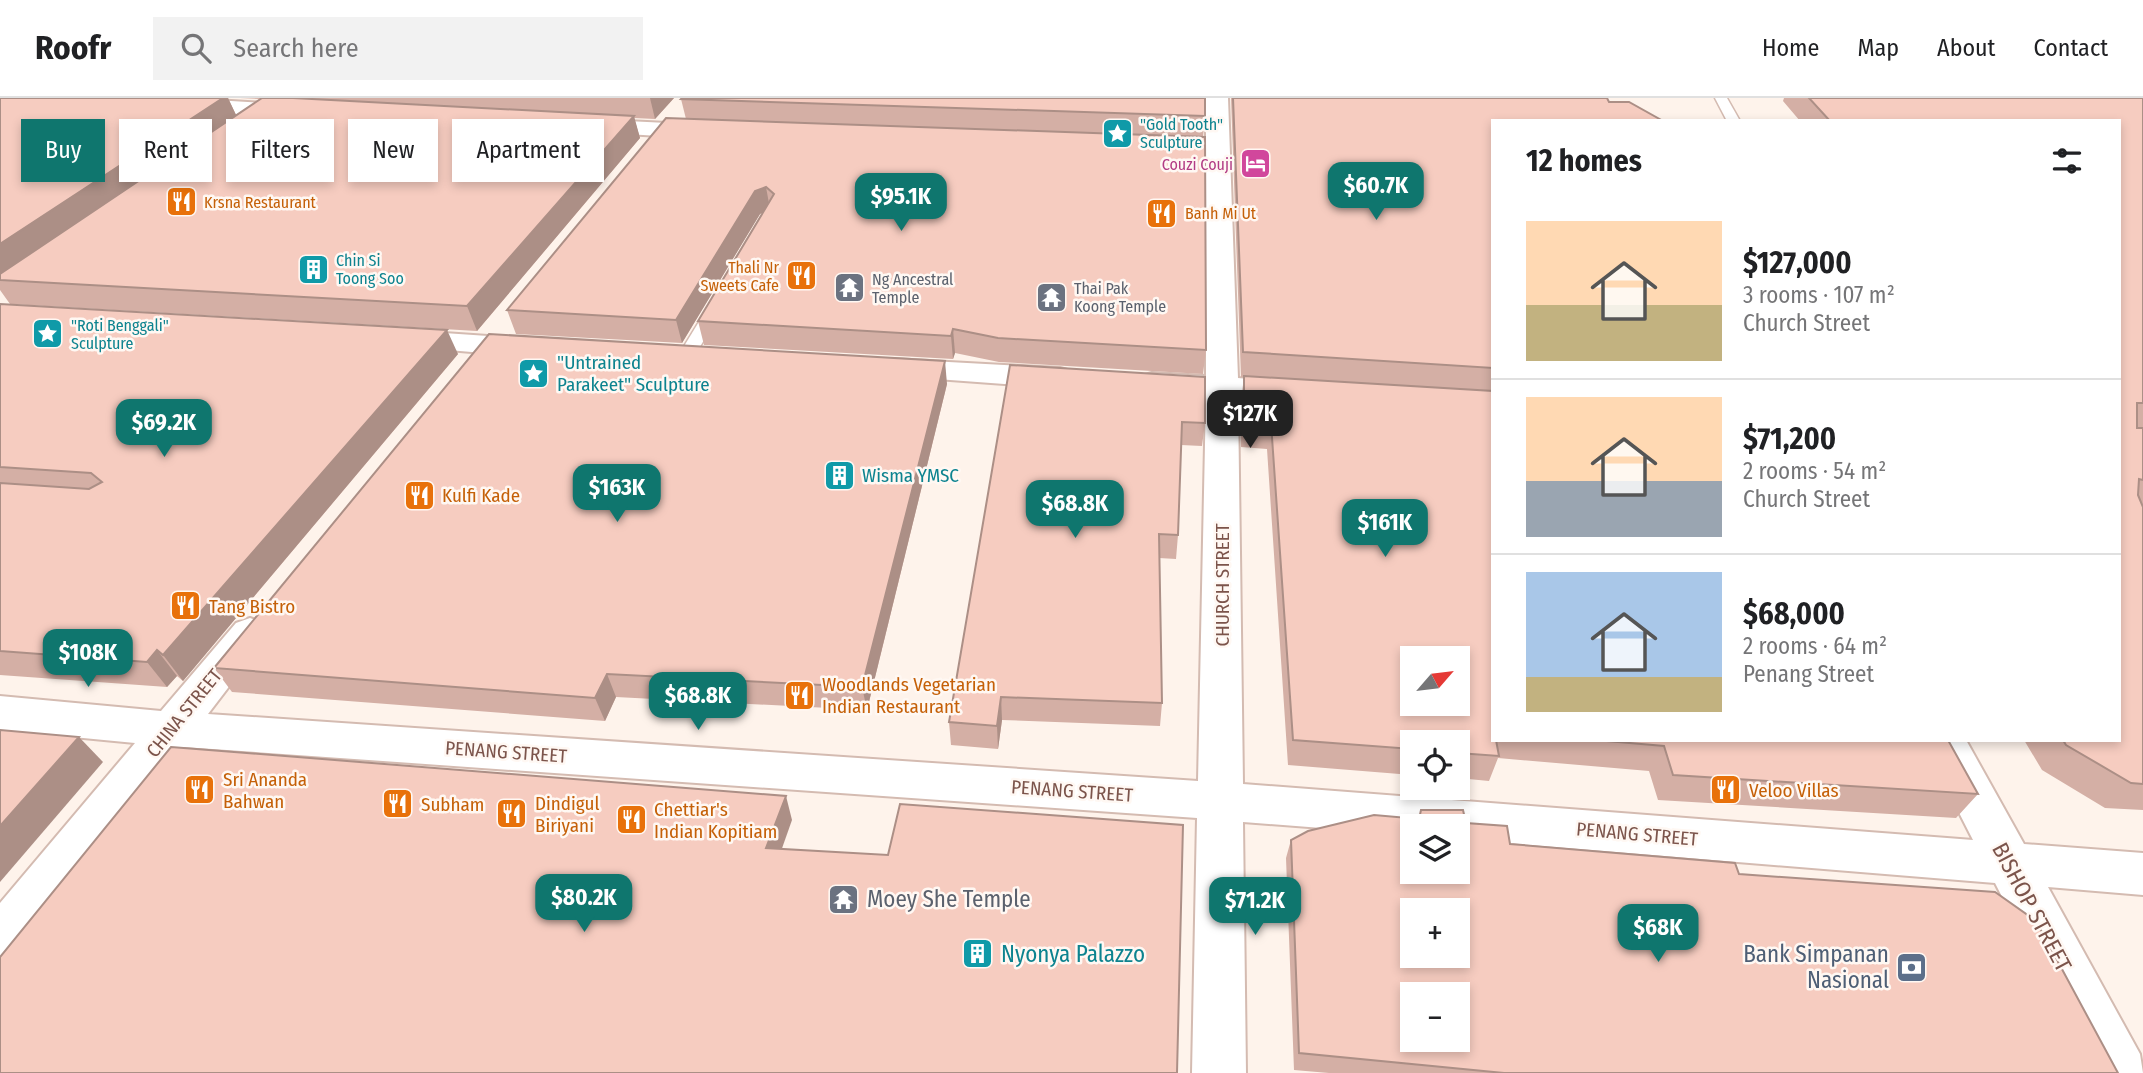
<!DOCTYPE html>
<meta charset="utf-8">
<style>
:root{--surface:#fff;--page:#f2f2f2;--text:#202124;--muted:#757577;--line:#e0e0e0;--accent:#0f766e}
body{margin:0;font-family:"Fira Sans Condensed",sans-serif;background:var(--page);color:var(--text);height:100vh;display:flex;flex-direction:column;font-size:26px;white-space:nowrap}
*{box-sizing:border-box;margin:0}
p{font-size:23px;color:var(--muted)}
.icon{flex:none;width:38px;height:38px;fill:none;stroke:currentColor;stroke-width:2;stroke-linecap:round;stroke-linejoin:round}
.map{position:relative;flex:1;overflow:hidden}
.drawer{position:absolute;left:1491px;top:21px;width:630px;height:623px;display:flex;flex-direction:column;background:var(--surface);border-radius:0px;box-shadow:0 4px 10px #0003}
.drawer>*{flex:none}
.guide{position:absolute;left:21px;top:21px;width:665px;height:63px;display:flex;gap:14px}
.needle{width:46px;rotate:62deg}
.fabs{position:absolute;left:1400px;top:548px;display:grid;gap:14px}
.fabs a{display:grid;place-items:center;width:70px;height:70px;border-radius:0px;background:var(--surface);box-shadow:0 4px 10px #0003;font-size:35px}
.price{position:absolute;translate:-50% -60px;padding:0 16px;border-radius:14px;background:var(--accent);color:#fff;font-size:23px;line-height:46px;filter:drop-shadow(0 2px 4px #0008)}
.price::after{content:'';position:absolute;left:50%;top:42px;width:21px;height:16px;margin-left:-10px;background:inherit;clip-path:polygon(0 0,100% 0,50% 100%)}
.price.on{background:#222;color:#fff}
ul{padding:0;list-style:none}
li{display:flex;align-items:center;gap:21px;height:175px;padding:0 35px}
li+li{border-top:2px solid var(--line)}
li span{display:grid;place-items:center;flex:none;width:196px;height:140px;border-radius:0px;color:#555}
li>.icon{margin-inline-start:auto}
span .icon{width:84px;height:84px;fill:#fffc;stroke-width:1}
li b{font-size:30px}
h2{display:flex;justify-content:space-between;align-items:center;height:84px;padding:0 35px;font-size:30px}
.tag{padding:0 24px;border-radius:0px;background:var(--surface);box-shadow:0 4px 10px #0003;font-size:24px;line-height:63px}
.tag.on{background:var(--accent);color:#fff}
header{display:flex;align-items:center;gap:42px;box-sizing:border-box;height:98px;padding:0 35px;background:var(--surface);border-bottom:2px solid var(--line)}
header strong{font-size:33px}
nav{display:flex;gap:38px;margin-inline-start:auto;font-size:24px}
.search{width:490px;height:63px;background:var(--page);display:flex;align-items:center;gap:18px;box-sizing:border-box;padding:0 24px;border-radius:0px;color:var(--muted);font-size:26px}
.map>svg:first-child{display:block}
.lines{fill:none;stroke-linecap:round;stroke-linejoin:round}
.lane-casing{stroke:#d4bbb1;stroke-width:3}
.street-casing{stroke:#d4bbb1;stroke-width:4}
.lane{fill:#fff;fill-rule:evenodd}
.street{fill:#fff;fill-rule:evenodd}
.wall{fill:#d4afa5}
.shaded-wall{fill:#ac8f86}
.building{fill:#f6ccc0;stroke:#ac8f86;stroke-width:2;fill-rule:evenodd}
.labels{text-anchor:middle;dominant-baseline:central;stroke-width:5;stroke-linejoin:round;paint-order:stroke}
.far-culture-label{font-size:16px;fill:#0d838f;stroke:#fff8f3;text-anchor:start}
.far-hotel-label{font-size:16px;fill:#b23c85;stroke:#fff8f3;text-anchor:end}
.far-food-label{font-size:16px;fill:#c56008;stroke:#fff8f3;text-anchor:start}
.far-worship-label{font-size:16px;fill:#5b616d;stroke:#fff8f3;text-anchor:start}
.culture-label{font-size:19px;fill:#0d838f;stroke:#fff8f3;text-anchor:start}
.food-label{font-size:19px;fill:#c56008;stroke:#fff8f3;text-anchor:start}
.street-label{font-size:19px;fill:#7c544b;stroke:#fff8f3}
.near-worship-label{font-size:23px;fill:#5b616d;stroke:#fff8f3;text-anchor:start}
.near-street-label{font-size:23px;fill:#7c544b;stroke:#fff8f3}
.near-culture-label{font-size:23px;fill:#0d838f;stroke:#fff8f3;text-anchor:start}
.near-service-label{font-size:23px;fill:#4e5e75;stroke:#fff8f3;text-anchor:end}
</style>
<header>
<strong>Roofr</strong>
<div class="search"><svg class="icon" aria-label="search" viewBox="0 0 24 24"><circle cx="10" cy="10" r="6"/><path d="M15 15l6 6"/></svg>Search here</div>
<nav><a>Home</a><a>Map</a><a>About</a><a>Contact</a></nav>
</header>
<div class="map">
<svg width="2143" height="975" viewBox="0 0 2143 975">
<rect width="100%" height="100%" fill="#fef3eb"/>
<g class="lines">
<defs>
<g id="lane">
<path d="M1715 0H1727L1740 23H1727Z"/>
<path d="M714 207 722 212 692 262 686 263 680 262 678 258 708 209Z"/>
</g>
<g id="street">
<path d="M181 0 299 7 307 9 311 14 307 19 299 21 173 12 169 7 173 2Z"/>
<path d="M1206 0H1228L1238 280 1305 286 1310 293 1305 300 1294 303 1238 300 1243 686 1973 742 1922 642H1966L2024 746 2143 755V797L2048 789 2140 956 2143 975H2092L1995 785 1458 741V728H1412V737L1243 724 1246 975H1192L1197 720 183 649 18 858 0 865V805L135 645 0 632V598L161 613 236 525 250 520 264 525 270 535 208 616 1198 683 1206 298 1141 292 1136 285 1141 278 1152 275 1206 278V58L1144 53 1141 48 1144 43H1206Z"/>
<path d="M586 21 708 27 716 29 720 34 716 39 708 41 578 33 574 28 578 23Z"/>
<path d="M400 232 532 241 543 243 547 250 543 257 532 259 389 247 385 241 389 235Z"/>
<path d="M893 261 1060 270 1071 273 1076 280 1071 287 1060 290 882 277 877 270 882 263Z"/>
</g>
</defs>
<!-- lane casing -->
<use href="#lane" class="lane-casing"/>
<!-- street casing -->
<use href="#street" class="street-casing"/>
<!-- lane -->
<use href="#lane" class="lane"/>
<!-- street -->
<use href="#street" class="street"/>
</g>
<!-- wall -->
<g class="wall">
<path d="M0 0H228L236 17 260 1 240 0H674L655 21 634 20 640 40 477 233 10 206 0 192Z"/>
<path d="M1231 0H1607L1493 23V642H1948L1978 696 1956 720 1658 702 1649 673 1498 660 1489 683 1458 680V644H1412V677L1288 667 1267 351 1241 349V303L1244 279H1241Z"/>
<path d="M1784 0H2143V712L2105 710 2042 672 2024 642H2119V23H1800L1783 3Z"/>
<path d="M681 1 1205 18 1203 39 1206 252 1203 276 999 264 955 255 953 261 704 247 698 223 763 114 760 116 682 245 516 236 507 212 686 21Z"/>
<path d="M0 206 458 256 183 583 177 578 167 589 0 577Z"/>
<path d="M1010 267 1205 325 1202 348 1181 347 1178 437 1176 461 1159 460 1162 605 1160 628 1002 622 998 651 951 647 949 624Z"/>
<path d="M947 286 867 612 616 599 605 623 232 594 214 570Z"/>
<path d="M1466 725 1510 746 1739 776 2118 975H1329L1294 972 1286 760 1291 742Z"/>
</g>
<!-- shaded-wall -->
<g class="shaded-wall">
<path d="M223 0H228L237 19 0 181V146Z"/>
<path d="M650 0H674L655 21Z"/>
<path d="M634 18 640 40 477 233 467 208Z"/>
<path d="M766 89 770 111 760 116 682 245 676 222 755 93Z"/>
<path d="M953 231 955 255 953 261 951 238Z"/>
<path d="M447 232 458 256 183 583 163 557Z"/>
<path d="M945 263 947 286 867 612 862 589Z"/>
<path d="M157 552 177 578 167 589 147 564Z"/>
<path d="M607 576 616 599 605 623 595 600Z"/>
<path d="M1001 599 1002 622 998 651 997 628Z"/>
<path d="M79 639 103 664 0 784V728Z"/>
<path d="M786 698 792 722 774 773 766 750Z"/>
</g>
<!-- building -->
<g class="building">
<path d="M0 0H223L0 146Z"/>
<path d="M262 0H293L634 18 467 208 0 182V176Z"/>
<path d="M682 0H1205V18L681 1Z"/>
<path d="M1233 0H1607L1609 4H1629L1663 23H1493V270L1243 254Z"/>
<path d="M1809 0H2143V305H2137V330H2143V382L2139 381 2138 397 2143 409V686L2131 685 2066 647 2063 642H2119V23H1830Z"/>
<path d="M666 20 1205 39 1206 252 998 240 953 231 951 238 698 223 774 96 766 89 755 93 676 222 507 212Z"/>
<path d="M0 206 447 232 163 557 157 552 147 564 0 553V385L89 391 102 384 91 375 0 369Z"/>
<path d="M489 236 945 263 862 589 607 576 595 600 214 570Z"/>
<path d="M1010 267 1205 279V325L1182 324 1178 437 1159 436 1162 605 1001 599 997 628 949 624Z"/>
<path d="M1244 278 1493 293V642H1496L1499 658 1458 655V644H1412V651L1293 642 1271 325 1244 324ZM1412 560H1458V606H1412Z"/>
<path d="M0 632 79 639 0 728Z"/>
<path d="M1595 642H1948L1978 696 1673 677 1664 648Z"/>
<path d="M171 649 786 698 766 750 888 757 900 706 1183 727 1177 975H0V859Z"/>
<path d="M1421 712H1463L1466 725 1507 728 1510 746 1735 765 1739 776 1995 794 2036 823 2118 975H1504L1299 955 1291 742 1308 733 1374 717 1419 721ZM1412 728H1458V774H1412ZM1412 812H1458V858H1412ZM1412 896H1458V942H1412Z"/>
</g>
<!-- icons -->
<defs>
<symbol id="sight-square" viewBox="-11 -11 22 22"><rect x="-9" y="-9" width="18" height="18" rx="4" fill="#0f9aa8" stroke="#fff8f3"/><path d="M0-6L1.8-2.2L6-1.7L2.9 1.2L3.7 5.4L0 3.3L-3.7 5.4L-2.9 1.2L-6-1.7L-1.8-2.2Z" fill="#fff"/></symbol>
<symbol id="hotel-square" viewBox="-11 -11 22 22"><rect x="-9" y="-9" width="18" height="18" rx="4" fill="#d1479c" stroke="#fff8f3"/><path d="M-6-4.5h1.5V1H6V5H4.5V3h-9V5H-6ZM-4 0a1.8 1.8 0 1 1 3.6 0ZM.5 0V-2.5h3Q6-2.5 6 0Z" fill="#fff"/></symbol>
<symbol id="restaurant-square" viewBox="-11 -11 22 22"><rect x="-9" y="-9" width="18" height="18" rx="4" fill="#e8710a" stroke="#fff8f3"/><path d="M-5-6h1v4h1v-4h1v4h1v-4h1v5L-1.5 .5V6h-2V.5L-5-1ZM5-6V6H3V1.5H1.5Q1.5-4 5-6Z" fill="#fff"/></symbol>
<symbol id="building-square" viewBox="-11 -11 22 22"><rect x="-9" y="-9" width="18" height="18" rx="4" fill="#0f9aa8" stroke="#fff8f3"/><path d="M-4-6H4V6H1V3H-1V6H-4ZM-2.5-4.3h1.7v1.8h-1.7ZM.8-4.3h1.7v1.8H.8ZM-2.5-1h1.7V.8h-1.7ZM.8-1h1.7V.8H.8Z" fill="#fff"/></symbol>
<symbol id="temple-square" viewBox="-11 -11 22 22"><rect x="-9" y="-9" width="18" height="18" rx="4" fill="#6b7280" stroke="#fff8f3"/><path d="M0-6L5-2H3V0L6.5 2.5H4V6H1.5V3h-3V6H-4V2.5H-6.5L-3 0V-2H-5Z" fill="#fff"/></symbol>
<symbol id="bank-square" viewBox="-11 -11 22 22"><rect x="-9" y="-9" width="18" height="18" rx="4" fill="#5c6f8a" stroke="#fff8f3"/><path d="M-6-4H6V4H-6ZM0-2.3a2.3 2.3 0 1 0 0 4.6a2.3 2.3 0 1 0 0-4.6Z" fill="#fff"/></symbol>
</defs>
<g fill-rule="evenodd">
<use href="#sight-square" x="1100" y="18" width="35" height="35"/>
<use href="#hotel-square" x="1238" y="48" width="35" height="35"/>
<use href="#restaurant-square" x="164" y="86" width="35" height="35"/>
<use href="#restaurant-square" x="1144" y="98" width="35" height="35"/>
<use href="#building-square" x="296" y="154" width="35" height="35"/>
<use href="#restaurant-square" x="784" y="160" width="35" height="35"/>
<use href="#temple-square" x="832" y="172" width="35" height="35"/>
<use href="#temple-square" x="1034" y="182" width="35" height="35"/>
<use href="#sight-square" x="30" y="218" width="35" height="35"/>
<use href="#sight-square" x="516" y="258" width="35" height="35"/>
<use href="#building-square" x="822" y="360" width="35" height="35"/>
<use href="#restaurant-square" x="402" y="380" width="35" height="35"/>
<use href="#restaurant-square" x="168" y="490" width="35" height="35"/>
<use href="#restaurant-square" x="782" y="580" width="35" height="35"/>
<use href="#restaurant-square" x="182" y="674" width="35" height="35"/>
<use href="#restaurant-square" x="1708" y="674" width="35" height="35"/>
<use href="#restaurant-square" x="380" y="688" width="35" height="35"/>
<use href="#restaurant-square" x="494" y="698" width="35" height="35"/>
<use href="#restaurant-square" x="614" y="704" width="35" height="35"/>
<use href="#temple-square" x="826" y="784" width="35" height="35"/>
<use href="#building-square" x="960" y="838" width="35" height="35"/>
<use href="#bank-square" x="1894" y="852" width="35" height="35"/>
</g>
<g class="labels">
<!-- far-culture labels -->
<g class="far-culture-label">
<text x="1140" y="26">"Gold Tooth"<tspan x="1140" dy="18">Sculpture</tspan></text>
<text x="336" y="162">Chin Si<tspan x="336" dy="18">Toong Soo</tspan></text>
<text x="71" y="227">"Roti Benggali"<tspan x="71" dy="18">Sculpture</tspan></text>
</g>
<!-- far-hotel labels -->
<g class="far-hotel-label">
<text x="1233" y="66">Couzi Couji</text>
</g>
<!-- far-food labels -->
<g class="far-food-label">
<text x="204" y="104">Krsna Restaurant</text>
<text x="1185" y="115">Banh Mi Ut</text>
<text x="779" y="169" text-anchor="end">Thali Nr<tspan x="779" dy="18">Sweets Cafe</tspan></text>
</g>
<!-- far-worship labels -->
<g class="far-worship-label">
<text x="872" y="181">Ng Ancestral<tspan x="872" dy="18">Temple</tspan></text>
<text x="1074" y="190">Thai Pak<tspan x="1074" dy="18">Koong Temple</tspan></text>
</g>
<!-- culture labels -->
<g class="culture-label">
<text x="557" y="264">"Untrained<tspan x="557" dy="22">Parakeet" Sculpture</tspan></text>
<text x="862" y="377">Wisma YMSC</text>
</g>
<!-- food labels -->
<g class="food-label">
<text x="442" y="397">Kulfi Kade</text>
<text x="209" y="508">Tang Bistro</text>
<text x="822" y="586">Woodlands Vegetarian<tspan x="822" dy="22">Indian Restaurant</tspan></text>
<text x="223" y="681">Sri Ananda<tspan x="223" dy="22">Bahwan</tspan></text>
<text x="1749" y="692">Veloo Villas</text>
<text x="535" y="705">Dindigul<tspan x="535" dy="22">Biriyani</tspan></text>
<text x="421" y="706">Subham</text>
<text x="654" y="711">Chettiar's<tspan x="654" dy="22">Indian Kopitiam</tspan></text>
</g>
<!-- street labels -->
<g class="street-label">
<text transform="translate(1222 487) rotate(-90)">CHURCH STREET</text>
<text transform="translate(184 615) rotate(-51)">CHINA STREET</text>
<text transform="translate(506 654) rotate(4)">PENANG STREET</text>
<text transform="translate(1072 693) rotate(4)">PENANG STREET</text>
<text transform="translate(1637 736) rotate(5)">PENANG STREET</text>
</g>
<!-- near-worship labels -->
<g class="near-worship-label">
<text x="867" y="801">Moey She Temple</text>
</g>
<!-- near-street labels -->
<g class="near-street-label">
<text transform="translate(2032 809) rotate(62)">BISHOP STREET</text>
</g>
<!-- near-culture labels -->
<g class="near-culture-label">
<text x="1001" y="856">Nyonya Palazzo</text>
</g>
<!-- near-service labels -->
<g class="near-service-label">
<text x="1889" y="856">Bank Simpanan<tspan x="1889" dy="26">Nasional</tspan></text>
</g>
</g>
</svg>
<div class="fabs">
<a><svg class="needle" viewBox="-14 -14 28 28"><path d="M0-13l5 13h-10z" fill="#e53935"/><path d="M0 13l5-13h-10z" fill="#757577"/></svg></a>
<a><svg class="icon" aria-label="locate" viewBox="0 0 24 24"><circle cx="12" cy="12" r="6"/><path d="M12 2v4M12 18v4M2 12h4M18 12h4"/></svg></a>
<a><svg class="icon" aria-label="layers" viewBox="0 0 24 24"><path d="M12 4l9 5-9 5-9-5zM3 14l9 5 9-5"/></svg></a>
<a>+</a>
<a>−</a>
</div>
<b class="price" style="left:1376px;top:124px">$60.7K</b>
<b class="price" style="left:901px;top:135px">$95.1K</b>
<b class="price on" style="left:1250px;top:352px">$127K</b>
<b class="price" style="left:164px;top:361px">$69.2K</b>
<b class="price" style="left:617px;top:426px">$163K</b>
<b class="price" style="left:1075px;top:442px">$68.8K</b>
<b class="price" style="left:1385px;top:461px">$161K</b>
<b class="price" style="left:88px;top:591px">$108K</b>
<b class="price" style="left:698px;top:634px">$68.8K</b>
<b class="price" style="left:584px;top:836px">$80.2K</b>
<b class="price" style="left:1255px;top:839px">$71.2K</b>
<b class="price" style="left:1658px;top:866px">$68K</b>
<div class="guide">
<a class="tag on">Buy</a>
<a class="tag">Rent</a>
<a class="tag">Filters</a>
<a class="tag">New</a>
<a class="tag">Apartment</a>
</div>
<section class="drawer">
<h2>12 homes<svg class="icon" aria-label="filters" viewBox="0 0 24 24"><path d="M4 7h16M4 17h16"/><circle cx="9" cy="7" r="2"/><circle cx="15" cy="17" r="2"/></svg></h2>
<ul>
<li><span style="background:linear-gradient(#ffd9b3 60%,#c2b280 0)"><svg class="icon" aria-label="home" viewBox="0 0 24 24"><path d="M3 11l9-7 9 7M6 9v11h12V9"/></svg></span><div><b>$127,000</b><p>3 rooms · 107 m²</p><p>Church Street</p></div></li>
<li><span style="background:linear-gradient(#ffd9b3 60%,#9aa5b1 0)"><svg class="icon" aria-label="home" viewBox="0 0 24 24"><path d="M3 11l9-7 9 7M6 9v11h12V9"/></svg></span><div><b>$71,200</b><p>2 rooms · 54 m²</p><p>Church Street</p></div></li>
<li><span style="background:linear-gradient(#a9c7e8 75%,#c2b280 0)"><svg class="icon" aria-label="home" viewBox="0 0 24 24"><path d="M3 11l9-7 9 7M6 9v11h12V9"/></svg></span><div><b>$68,000</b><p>2 rooms · 64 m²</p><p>Penang Street</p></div></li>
</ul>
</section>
</div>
